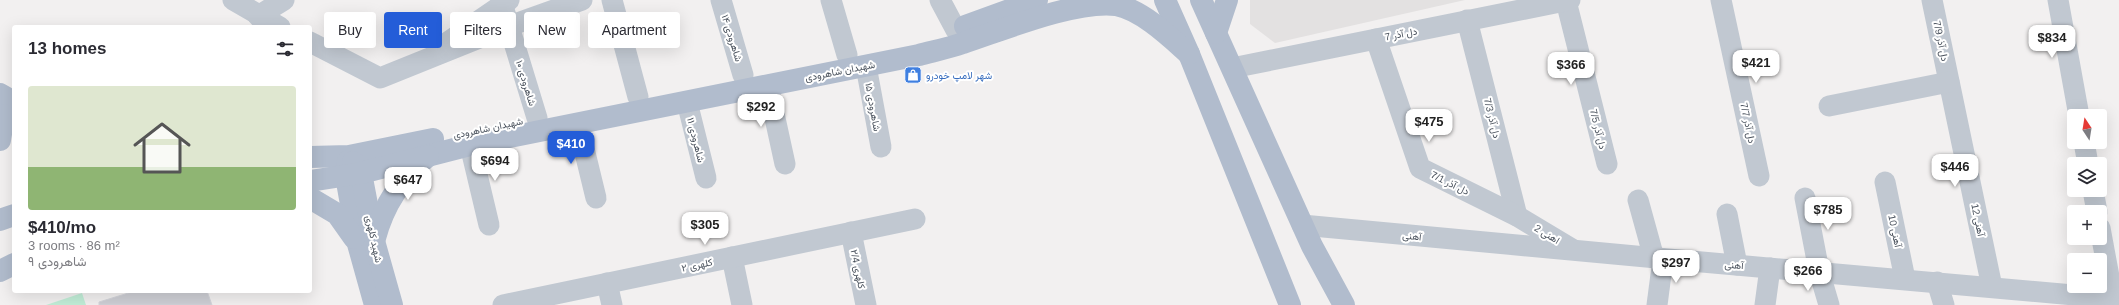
<!DOCTYPE html>
<meta charset="utf-8">
<style>
:root{--surface:#fff;--page:#f2f2f3;--text:#2b2b33;--muted:#7c7c81;--accent:#245dd8}
body{margin:0;font-family:Helvetica,Vazirmatn,sans-serif;background:var(--page);color:var(--text);height:100vh;display:flex;flex-direction:column;font-size:15px;white-space:nowrap}
*{box-sizing:border-box;margin:0}
p{font-size:13px;color:var(--muted)}
.icon{flex:none;width:22px;height:22px;fill:none;stroke:currentColor;stroke-width:2;stroke-linecap:round;stroke-linejoin:round}
.map{position:relative;flex:1;overflow:hidden}
.details{position:absolute;left:12px;top:25px;width:300px;height:268px;display:flex;flex-direction:column;background:var(--surface);border-radius:4px;box-shadow:0 4px 16px #0002}
.details>*{flex:none}
.guide{position:absolute;left:324px;top:12px;width:380px;height:36px;display:flex;gap:8px}
.needle{width:26px;rotate:348deg}
.fabs{position:absolute;left:2067px;top:109px;display:grid;gap:8px}
.fabs a{display:grid;place-items:center;width:40px;height:40px;border-radius:4px;background:var(--surface);box-shadow:0 4px 16px #0002;font-size:20px}
.price{position:absolute;translate:-50% -34px;padding:0 9px;border-radius:8px;background:#fff;color:#222;font-size:13px;line-height:26px;filter:drop-shadow(0 1px 2px #0008)}
.price::after{content:'';position:absolute;left:50%;top:24px;width:12px;height:9px;margin-left:-6px;background:inherit;clip-path:polygon(0 0,100% 0,50% 100%)}
.price.selected{background:var(--accent);color:#fff}
ul{padding:0;list-style:none}
li{display:grid;align-content:center;gap:8px;height:212px;padding:0 16px}
li span{display:grid;place-items:center;height:124px;border-radius:4px;color:#555}
li>.icon{margin-inline-start:auto}
span .icon{width:72px;height:72px;fill:#fffc;stroke-width:1}
li b{font-size:17px}
h2{display:flex;justify-content:space-between;align-items:center;height:48px;padding:0 16px;font-size:17px}
.chip{padding:0 14px;border-radius:4px;background:var(--surface);box-shadow:0 4px 16px #0002;font-size:14px;line-height:36px}
.chip.selected{background:var(--accent);color:#fff}
.map>svg:first-child{display:block}
.education{fill:#e3e1e1}
.green{fill:#c1edd7}
.building{fill:#cdced4;stroke:#d4d5db}
.lines{fill:none;stroke-linecap:round;stroke-linejoin:round}
.minor{stroke:#c1c8d1;stroke-width:21}
.major{stroke:#b1bccd;stroke-width:22}
.labels{text-anchor:middle;dominant-baseline:central;stroke-width:4;stroke-linejoin:round;paint-order:stroke}
.street-label{font-size:10px;fill:#49515c;stroke:#fff}
.shop-label{font-size:10px;fill:#366cbe;stroke:#fff;text-anchor:start}
</style>
<div class="map">
<svg width="2119" height="305" viewBox="0 0 2119 305">
<rect width="100%" height="100%" fill="#f2f0f0"/>
<!-- education -->
<path class="education" d="M1250 0H1465L1275 43 1250 24Z"/>
<!-- green -->
<path class="green" d="M82 293 86 305H46Z"/>
<!-- building -->
<path class="building" d="M135 291H207L212 305H99V302Z"/>
<g class="lines">
<!-- minor -->
<g class="minor">
<path d="M233 0 280 27"/>
<path d="M501 0 537 118"/>
<path d="M612 0 638 97"/>
<path d="M721 0 743 75"/>
<path d="M831 0 847 55"/>
<path d="M940 0 956 30"/>
<path d="M1721 0 1759 176"/>
<path d="M1932 0 1992 287"/>
<path d="M2058 0 2079 116"/>
<path d="M1566 1 1607 164"/>
<path d="M258 16 284 0"/>
<path d="M1467 20 1517 216"/>
<path d="M1376 39 1420 168 1517 216 1572 249"/>
<path d="M310 42 380 78 509 26 582 0"/>
<path d="M448 42 509 0"/>
<path d="M866 66 881 147"/>
<path d="M1232 68 1570 0"/>
<path d="M768 86 785 164"/>
<path d="M687 102 706 178"/>
<path d="M1829 106 1949 82"/>
<path d="M578 124 596 198"/>
<path d="M2084 142 2088 164"/>
<path d="M470 145 489 225"/>
<path d="M1885 182 1905 279"/>
<path d="M2093 190 2097 212"/>
<path d="M1805 198 1819 271 1829 305"/>
<path d="M1638 200 1654 258"/>
<path d="M1727 214 1737 265"/>
<path d="M1302 225C1574 252 1847 274 2119 299"/>
<path d="M2100 228 2113 298"/>
<path d="M851 232 866 305"/>
<path d="M732 257 742 305"/>
<path d="M1937 282 1944 305"/>
<path d="M607 283 612 305"/>
<path d="M503 305 915 219"/>
<path d="M1657 305 1663 259"/>
<path d="M1765 305 1770 268"/>
</g>
<!-- major -->
<g class="major">
<path d="M1165 0 1189 54 1290 305"/>
<path d="M1201 0 1312 246 1344 305"/>
<path d="M965 26 1037 0"/>
<path d="M1216 33 1227 0"/>
<path d="M0 94 14 102"/>
<path d="M0 140 4 115"/>
<path d="M310 157 349 156 433 139"/>
<path d="M348 161 346 176 358 244 375 305"/>
<path d="M353 162 361 173 374 241 392 305"/>
<path d="M310 181 361 173 470 145 919 55C934 51 949 48 963 43 1003 30 1075 0 1116 5 1142 10 1170 37 1189 54"/>
<path d="M310 198 337 214 354 238"/>
<path d="M0 220 14 215"/>
<path d="M375 238C384 204 401 179 428 156"/>
<path d="M0 271 14 264"/>
</g>
</g>
<!-- icons -->
<defs>
<symbol id="shop-square" viewBox="-11 -11 22 22"><rect x="-9" y="-9" width="18" height="18" rx="4" fill="#3f7fe0" stroke="#fff"/><path d="M-5-2.5h2.3a2.7 3.5 0 0 1 5.4 0H5L5.5 6h-11ZM-1.5-2.5h3a1.5 2.3 0 0 0-3 0Z" fill="#fff"/></symbol>
</defs>
<g fill-rule="evenodd">
<use href="#shop-square" x="903" y="65" width="20" height="20"/>
</g>
<g class="labels">
<!-- street labels -->
<g class="street-label">
<text transform="translate(1401 34) rotate(-11)">دل آذر 7</text>
<text transform="translate(732 38) rotate(73)">شاهرودی ۱۴</text>
<text transform="translate(1941 41) rotate(78)">دل آذر 7/9</text>
<text transform="translate(840 71) rotate(-11)">شهیدان شاهرودی</text>
<text transform="translate(526 83) rotate(73)">شاهرودی ۱۰</text>
<text transform="translate(873 107) rotate(80)">۱۵ شاهرودی</text>
<text transform="translate(1492 118) rotate(76)">دل آذر 7/3</text>
<text transform="translate(1748 123) rotate(78)">دل آذر 7/7</text>
<text transform="translate(488 128) rotate(-12)">شهیدان شاهرودی</text>
<text transform="translate(1598 129) rotate(76)">دل آذر 7/5</text>
<text transform="translate(696 140) rotate(76)">۱۱ شاهرودی</text>
<text transform="translate(1450 183) rotate(26)">دل آذر 7/1</text>
<text transform="translate(1978 220) rotate(78)">آهنی 12</text>
<text transform="translate(1895 231) rotate(78)">آهنی 10</text>
<text transform="translate(1547 234) rotate(31)">اهنی 2</text>
<text transform="translate(1412 236) rotate(6)">آهنی</text>
<text transform="translate(374 239) rotate(78)">شهید کلهری</text>
<text transform="translate(697 265) rotate(-12)">کلهری ۲</text>
<text transform="translate(1734 265) rotate(4)">آهنی</text>
<text transform="translate(858 269) rotate(78)">کلهری ۲/4</text>
</g>
<!-- shop labels -->
<g class="shop-label">
<text x="926" y="75">شهر لامپ خودرو</text>
</g>
</g>
</svg>
<div class="fabs">
<a><svg class="needle" viewBox="-14 -14 28 28"><path d="M0-13l5 13h-10z" fill="#e53935"/><path d="M0 13l5-13h-10z" fill="#7c7c81"/></svg></a>
<a><svg class="icon" aria-label="layers" viewBox="0 0 24 24"><path d="M12 4l9 5-9 5-9-5zM3 14l9 5 9-5"/></svg></a>
<a>+</a>
<a>−</a>
</div>
<b class="price" style="left:2052px;top:59px">$834</b>
<b class="price" style="left:1756px;top:84px">$421</b>
<b class="price" style="left:1571px;top:86px">$366</b>
<b class="price" style="left:761px;top:128px">$292</b>
<b class="price" style="left:1429px;top:143px">$475</b>
<b class="price selected" style="left:571px;top:165px">$410</b>
<b class="price" style="left:495px;top:182px">$694</b>
<b class="price" style="left:1955px;top:188px">$446</b>
<b class="price" style="left:408px;top:201px">$647</b>
<b class="price" style="left:1828px;top:231px">$785</b>
<b class="price" style="left:705px;top:246px">$305</b>
<b class="price" style="left:1676px;top:284px">$297</b>
<b class="price" style="left:1808px;top:292px">$266</b>
<div class="guide">
<a class="chip">Buy</a>
<a class="chip selected">Rent</a>
<a class="chip">Filters</a>
<a class="chip">New</a>
<a class="chip">Apartment</a>
</div>
<section class="details">
<h2>13 homes<svg class="icon" aria-label="filters" viewBox="0 0 24 24"><path d="M4 7h16M4 17h16"/><circle cx="9" cy="7" r="2"/><circle cx="15" cy="17" r="2"/></svg></h2>
<ul>
<li><span style="background:linear-gradient(#dfe7d0 65%,#8fb573 0)"><svg class="icon" aria-label="home" viewBox="0 0 24 24"><path d="M3 11l9-7 9 7M6 9v11h12V9"/></svg></span><div><b>$410/mo</b><p>3 rooms · 86 m²</p><p>۹ شاهرودی</p></div></li>
</ul>
</section>
</div>
